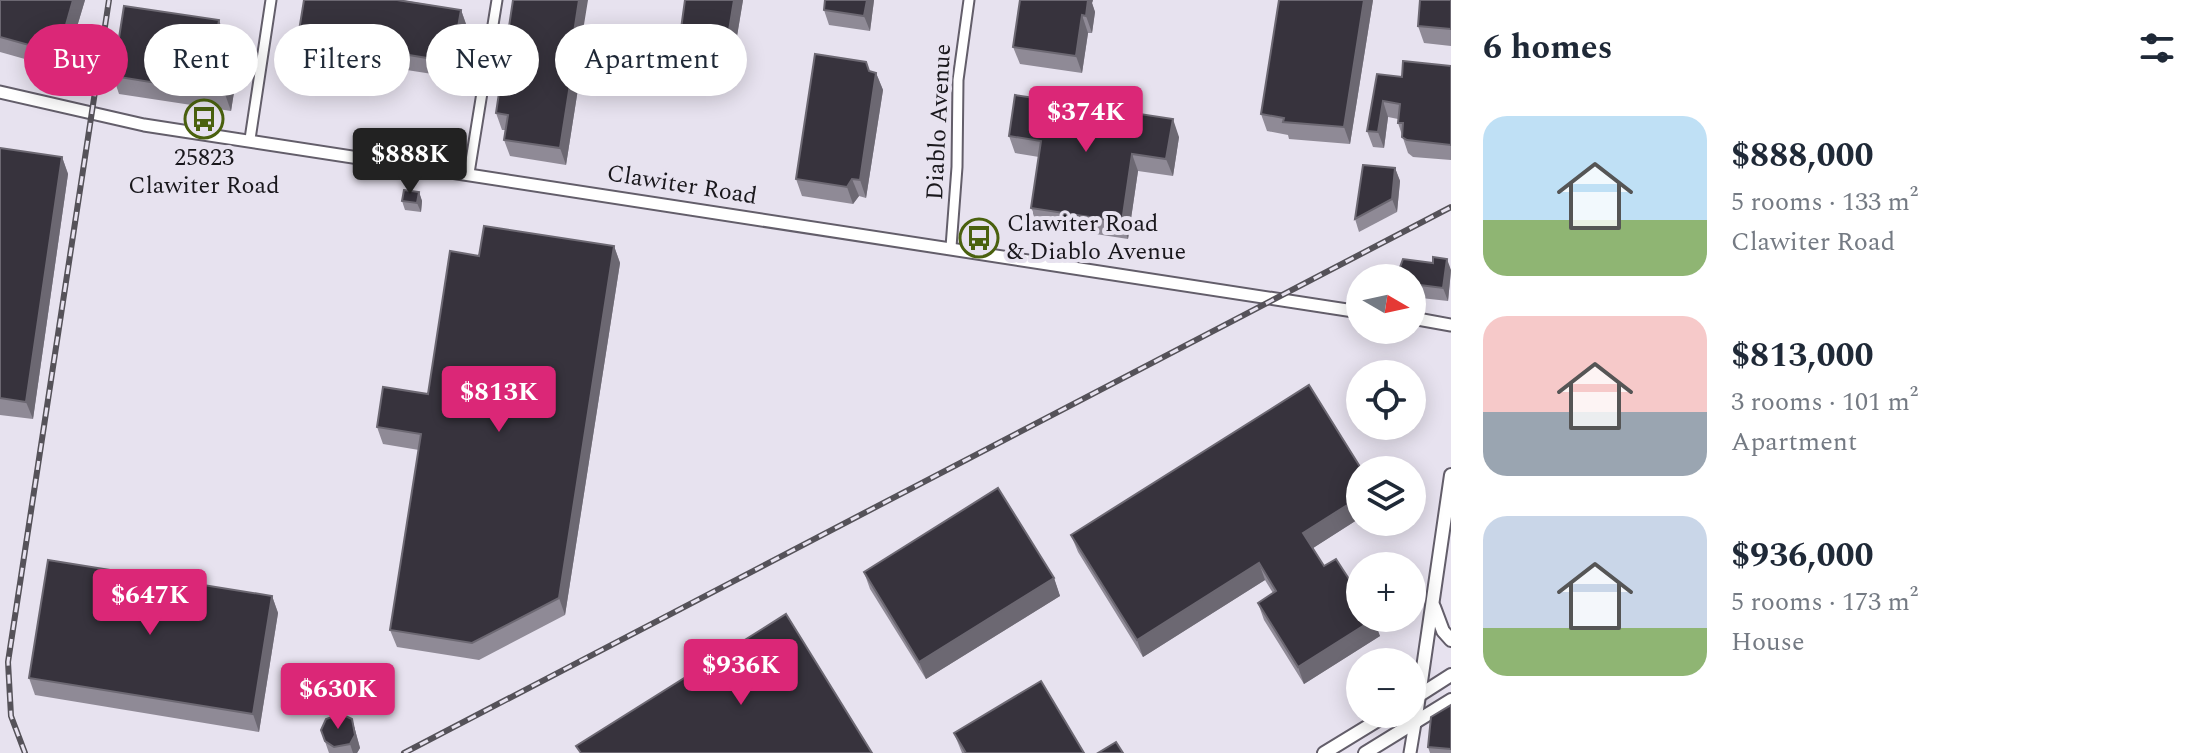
<!DOCTYPE html>
<meta charset="utf-8">
<style>
:root{--surface:#fff;--page:#f6f6f7;--text:#1f2937;--muted:#747a83;--accent:#db2777}
body{margin:0;font-family:Spectral,serif;background:var(--page);color:var(--text);height:100vh;display:flex;flex-direction:column;font-size:30px;white-space:nowrap}
*{box-sizing:border-box;margin:0}
p{font-size:26px;color:var(--muted)}
.icon{flex:none;width:44px;height:44px;fill:none;stroke:currentColor;stroke-width:2;stroke-linecap:round;stroke-linejoin:round}
.map{position:relative;flex:1;overflow:hidden}
.side{display:flex;flex-direction:column;background:var(--surface);width:760px}
.side>*{flex:none}
.guide{position:absolute;left:24px;top:24px;width:760px;height:72px;display:flex;gap:16px}
.needle{width:52px;rotate:99deg}
.tools{position:absolute;left:1346px;top:264px;display:grid;gap:16px}
.tools a{display:grid;place-items:center;width:80px;height:80px;border-radius:50%;background:var(--surface);box-shadow:0 4px 20px #0003;font-size:40px}
.price{position:absolute;translate:-50% -68px;padding:0 18px;border-radius:8px;background:var(--accent);color:#fff;font-size:26px;line-height:52px;filter:drop-shadow(0 2px 4px #0008)}
.price::after{content:'';position:absolute;left:50%;top:48px;width:24px;height:18px;margin-left:-12px;background:inherit;clip-path:polygon(0 0,100% 0,50% 100%)}
.price.active{background:#222;color:#fff}
ul{padding:0;list-style:none}
li{display:flex;align-items:center;gap:24px;height:200px;padding:0 32px}
li span{display:grid;place-items:center;flex:none;width:224px;height:160px;border-radius:24px;color:#555}
li>.icon{margin-inline-start:auto}
span .icon{width:96px;height:96px;fill:#fffc;stroke-width:1}
li b{font-size:34px}
h2{display:flex;justify-content:space-between;align-items:center;height:96px;padding:0 32px;font-size:34px}
.chip{padding:0 28px;border-radius:36px;background:var(--surface);box-shadow:0 4px 20px #0003;font-size:28px;line-height:72px}
.chip.active{background:var(--accent);color:#fff}
main{display:flex;flex:1;min-height:0}
.map>svg:first-child{display:block}
.lines{fill:none;stroke-linecap:round;stroke-linejoin:round}
.minor-casing{stroke:#635e6a;stroke-width:13}
.tertiary-casing{stroke:#635e6a;stroke-width:15}
.secondary-casing{stroke:#635e6a;stroke-width:16}
.minor{stroke:#fff;stroke-width:9}
.tertiary{stroke:#fff;stroke-width:11}
.secondary{stroke:#fff;stroke-width:12}
.rail-casing{stroke:#555259;stroke-width:6}
.rail{stroke:#e7e2ef;stroke-width:3;stroke-dasharray:9;stroke-linecap:butt}
.wall{fill:#8f8a96}
.shaded-wall{fill:#6c6872}
.building{fill:#37333d;stroke:#6c6872;stroke-width:2}
.labels{text-anchor:middle;dominant-baseline:central;stroke-width:8;stroke-linejoin:round;paint-order:stroke}
.street-label{font-size:24px;fill:#19171c;stroke:#e7e2ef}
.poi-label{font-size:24px;fill:#19171c;stroke:#e7e2ef}
</style>
<main>
<div class="map">
<svg width="1451" height="753" viewBox="0 0 1451 753">
<rect width="100%" height="100%" fill="#e7e2ef"/>
<g class="lines">
<defs>
<g id="minor">
<path d="M250 139 271 0"/>
<path d="M469 173 497 0"/>
<path d="M951 247 957 167 958 80 969 0"/>
</g>
<g id="tertiary">
<path d="M0 92 144 125 1360 312"/>
<path d="M1412 318 1451 325"/>
<path d="M1410 753 1415 723"/>
</g>
<g id="secondary">
<path d="M1434 607 1443 631 1451 640"/>
<path d="M1415 698 1451 675"/>
<path d="M1415 723 1451 475"/>
<path d="M1324 753 1388 714"/>
<path d="M1365 753 1451 700"/>
</g>
</defs>
<!-- minor casing -->
<use href="#minor" class="minor-casing"/>
<!-- tertiary casing -->
<use href="#tertiary" class="tertiary-casing"/>
<!-- secondary casing -->
<use href="#secondary" class="secondary-casing"/>
<!-- minor -->
<use href="#minor" class="minor"/>
<!-- tertiary -->
<use href="#tertiary" class="tertiary"/>
<!-- secondary -->
<use href="#secondary" class="secondary"/>
<defs>
<g id="rail">
<path d="M25 753 11 716 8 662 109 0"/>
<path d="M404 753 1451 207"/>
</g>
</defs>
<!-- rail casing -->
<use href="#rail" class="rail-casing"/>
<!-- rail -->
<use href="#rail" class="rail"/>
</g>
<!-- wall -->
<g class="wall">
<path d="M0 0H85L64 70 0 52Z"/>
<path d="M304 0H402L461 10 467 27 458 78 304 54 298 37Z"/>
<path d="M685 0H743L733 60 686 53 680 36Z"/>
<path d="M825 0H874L870 31 829 25 824 10Z"/>
<path d="M1093 0 1092 3 1095 12 1092 33H1088L1082 73 1020 64 1013 47Z"/>
<path d="M1373 0 1350 144 1289 139 1288 135 1267 131 1261 114Z"/>
<path d="M1451 0V46L1424 43 1418 26Z"/>
<path d="M225 38 223 48 238 67 231 111 119 94 113 76Z"/>
<path d="M580 49 583 57 566 165 510 156 504 140 505 130H502L496 113Z"/>
<path d="M1451 66V160L1413 157 1408 153 1398 123V119L1388 117 1384 148 1373 147 1367 131 1377 74 1402 77Z"/>
<path d="M869 71 876 73 883 90 866 198 859 196 853 204 802 196 796 179Z"/>
<path d="M1009 136 1179 137 1173 176 1138 171 1128 239 1037 225 1031 208 1039 157 1015 153Z"/>
<path d="M0 148 62 157 68 174 33 419 0 415Z"/>
<path d="M1395 168 1400 181 1397 212 1359 232 1355 219Z"/>
<path d="M419 192 422 201 421 212 405 210 402 201Z"/>
<path d="M614 246 620 263 565 615 479 660 397 647 390 630 419 450 383 444 377 427 428 394 479 256Z"/>
<path d="M1433 263 1451 270 1448 301 1412 297V278Z"/>
<path d="M1360 470V518L1313 548 1324 566 1380 636 1304 684 1264 620 1258 603 1273 593 1265 580 1143 657 1078 552 1071 535Z"/>
<path d="M864 572 1054 578 1060 596 926 679 870 589Z"/>
<path d="M272 596 278 613 259 732 35 695 29 678Z"/>
<path d="M1451 705V753H1430L1428 747Z"/>
<path d="M352 719 360 748 357 753H329L321 730Z"/>
<path d="M954 733 1084 753H962Z"/>
</g>
<!-- shaded-wall -->
<g class="shaded-wall">
<path d="M73 0H85L64 70 58 53Z"/>
<path d="M579 0H588L580 49 583 57 566 165 560 148 573 39Z"/>
<path d="M734 0H743L733 60 727 43Z"/>
<path d="M867 0H874L870 31 864 16Z"/>
<path d="M1087 0H1093L1092 3 1095 12 1092 33 1086 16Z"/>
<path d="M1364 0H1373L1350 144 1344 127Z"/>
<path d="M461 10 467 27 458 78 452 62Z"/>
<path d="M1082 15 1088 33 1082 73 1076 56Z"/>
<path d="M219 20 225 38 221 64 215 47Z"/>
<path d="M232 50 238 67 231 111 225 94Z"/>
<path d="M876 73 883 90 866 198 860 180Z"/>
<path d="M1383 101 1388 117 1384 148 1378 132Z"/>
<path d="M1173 119 1179 137 1173 176 1166 159Z"/>
<path d="M1132 154 1138 171 1128 239 1122 222Z"/>
<path d="M62 157 68 174 33 419 26 402Z"/>
<path d="M1395 168 1400 181 1397 212 1392 199Z"/>
<path d="M852 179 859 196 853 204 847 187Z"/>
<path d="M419 192 422 201 421 212 417 203Z"/>
<path d="M614 246 620 263 565 615 559 598Z"/>
<path d="M1447 259 1451 270 1448 301 1443 288Z"/>
<path d="M1360 497V518L1310 550 1303 533Z"/>
<path d="M1259 563 1265 580 1143 657 1137 640Z"/>
<path d="M1054 578 1060 596 926 679 919 662Z"/>
<path d="M272 596 278 613 259 732 253 714Z"/>
<path d="M1374 619 1380 636 1304 684 1298 667Z"/>
<path d="M352 719 360 748 357 753H353L350 744Z"/>
</g>
<!-- building -->
<g class="building">
<path d="M0 0H73L58 53 0 37Z"/>
<path d="M304 0H397L461 10 452 62 298 37Z"/>
<path d="M513 0H579L573 39 577 40 560 148 504 140 508 115 496 113Z"/>
<path d="M685 0H734L727 43 680 36Z"/>
<path d="M825 0H867L864 16 824 10Z"/>
<path d="M1020 0H1088L1086 16 1082 15 1076 56 1013 47Z"/>
<path d="M1279 0H1364L1344 127 1283 122 1284 118 1261 114Z"/>
<path d="M1420 0H1451V29L1418 26Z"/>
<path d="M124 6 219 20 215 47 232 50 225 94 113 76Z"/>
<path d="M815 54 866 62 869 71 876 73 860 180 852 179 847 187 796 179Z"/>
<path d="M1403 61 1451 66V145L1407 140 1402 137 1403 123H1398L1400 104 1383 101 1378 132 1367 131 1377 74 1402 77Z"/>
<path d="M1015 95 1173 119 1166 159 1132 154 1122 222 1031 208 1041 141 1009 136Z"/>
<path d="M0 148 62 157 26 402 0 398Z"/>
<path d="M1363 165 1395 168 1392 199 1355 219Z"/>
<path d="M404 190 419 192 417 203 402 201Z"/>
<path d="M484 226 614 246 559 598 472 643 390 630 421 434 377 427 383 387 428 394 450 251 479 256Z"/>
<path d="M1433 257 1447 259 1443 288 1412 284V278H1396L1403 259 1433 263Z"/>
<path d="M1309 385 1362 470H1360V497L1303 533 1324 566 1336 559 1360 596V618L1374 619 1298 667 1258 603 1276 591 1259 563 1137 640 1071 535Z"/>
<path d="M998 488 1054 578 919 662 864 572Z"/>
<path d="M48 560 272 596 253 714 29 678Z"/>
<path d="M786 614 872 753H581L576 746Z"/>
<path d="M1041 681 1084 753H966L954 733Z"/>
<path d="M1451 705V749L1428 747 1431 717Z"/>
<path d="M341 714 352 719 355 735 350 744 334 747 325 741 321 730 326 719Z"/>
<path d="M1116 742 1123 753H1098Z"/>
</g>
<!-- icons -->
<defs>
<symbol id="bus-ring" viewBox="-11 -11 22 22"><circle r="9.5" fill="#e7e2ef" stroke="#4a610e" stroke-width="1.5"/><path d="M-5-6H5V4H4V6H2V4H-2V6H-4V4H-5ZM-3.5-4V0h7V-4ZM-3.5 1.2v1.5H-2V1.2ZM2 1.2v1.5H3.5V1.2Z" fill="#4a610e"/></symbol>
</defs>
<g fill-rule="evenodd">
<use href="#bus-ring" x="182" y="97" width="44" height="44"/>
<use href="#bus-ring" x="957" y="216" width="44" height="44"/>
</g>
<g class="labels">
<!-- street labels -->
<g class="street-label">
<text transform="translate(939 122) rotate(-87)">Diablo Avenue</text>
<text transform="translate(682 185) rotate(9)">Clawiter Road</text>
</g>
<!-- poi labels -->
<g class="poi-label">
<text x="204" y="158">25823<tspan x="204" dy="28">Clawiter Road</tspan></text>
<text x="1007" y="224" text-anchor="start">Clawiter Road<tspan x="1007" dy="28">&amp; Diablo Avenue</tspan></text>
</g>
</g>
</svg>
<div class="tools">
<a><svg class="needle" viewBox="-14 -14 28 28"><path d="M0-13l5 13h-10z" fill="#e53935"/><path d="M0 13l5-13h-10z" fill="#747a83"/></svg></a>
<a><svg class="icon" aria-label="locate" viewBox="0 0 24 24"><circle cx="12" cy="12" r="6"/><path d="M12 2v4M12 18v4M2 12h4M18 12h4"/></svg></a>
<a><svg class="icon" aria-label="layers" viewBox="0 0 24 24"><path d="M12 4l9 5-9 5-9-5zM3 14l9 5 9-5"/></svg></a>
<a>+</a>
<a>−</a>
</div>
<b class="price" style="left:1086px;top:154px">$374K</b>
<b class="price active" style="left:410px;top:196px">$888K</b>
<b class="price" style="left:499px;top:434px">$813K</b>
<b class="price" style="left:150px;top:637px">$647K</b>
<b class="price" style="left:741px;top:707px">$936K</b>
<b class="price" style="left:338px;top:731px">$630K</b>
<div class="guide">
<a class="chip active">Buy</a>
<a class="chip">Rent</a>
<a class="chip">Filters</a>
<a class="chip">New</a>
<a class="chip">Apartment</a>
</div>
</div>
<section class="side">
<h2>6 homes<svg class="icon" aria-label="filters" viewBox="0 0 24 24"><path d="M4 7h16M4 17h16"/><circle cx="9" cy="7" r="2"/><circle cx="15" cy="17" r="2"/></svg></h2>
<ul>
<li><span style="background:linear-gradient(#bfe0f5 65%,#8fb573 0)"><svg class="icon" aria-label="home" viewBox="0 0 24 24"><path d="M3 11l9-7 9 7M6 9v11h12V9"/></svg></span><div><b>$888,000</b><p>5 rooms · 133 m²</p><p>Clawiter Road</p></div></li>
<li><span style="background:linear-gradient(#f6c9c9 60%,#9aa5b1 0)"><svg class="icon" aria-label="home" viewBox="0 0 24 24"><path d="M3 11l9-7 9 7M6 9v11h12V9"/></svg></span><div><b>$813,000</b><p>3 rooms · 101 m²</p><p>Apartment</p></div></li>
<li><span style="background:linear-gradient(#c9d6e8 70%,#8fb573 0)"><svg class="icon" aria-label="home" viewBox="0 0 24 24"><path d="M3 11l9-7 9 7M6 9v11h12V9"/></svg></span><div><b>$936,000</b><p>5 rooms · 173 m²</p><p>House</p></div></li>
</ul>
</section>
</main>
